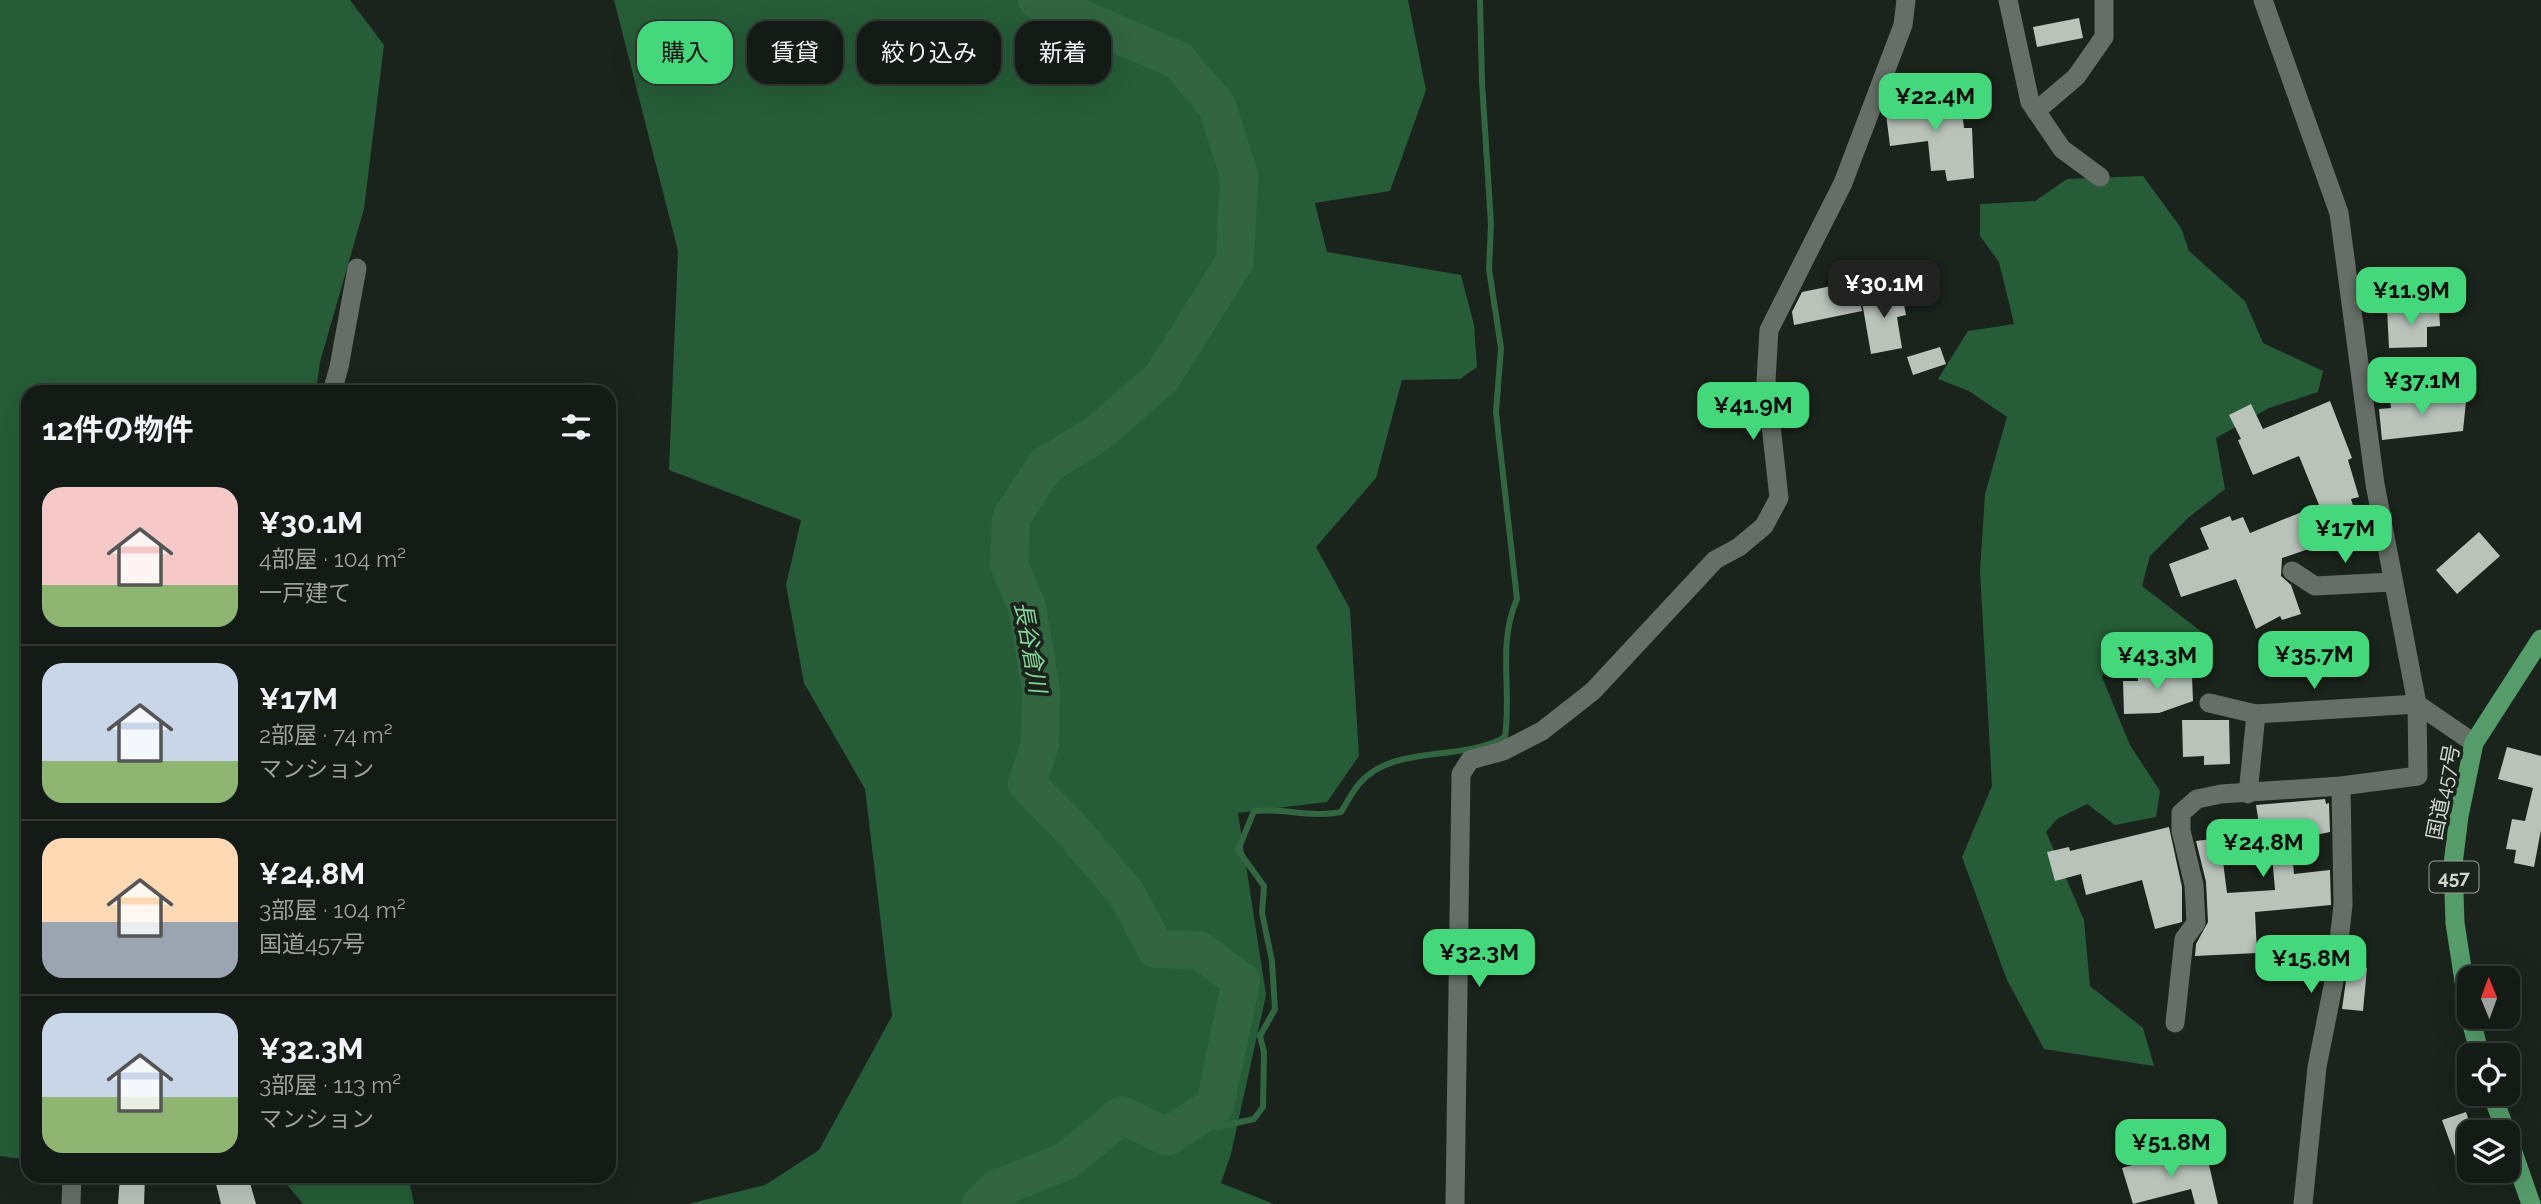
<!DOCTYPE html>
<html lang="ja">
<meta charset="utf-8">
<style>
:root{--surface:#141a15;--page:#1d231e;--text:#f1f3f6;--muted:#9da1a0;--line:#333834;--accent:#44d77b}
body{margin:0;font-family:Raleway,"Noto Sans JP",sans-serif;background:var(--page);color:var(--text);height:100vh;display:flex;flex-direction:column;font-size:26px;white-space:nowrap}
*{box-sizing:border-box;margin:0}
p{font-size:23px;color:var(--muted)}
.icon{flex:none;width:38px;height:38px;fill:none;stroke:currentColor;stroke-width:2;stroke-linecap:round;stroke-linejoin:round}
.map{position:relative;flex:1;overflow:hidden}
.sheet{position:absolute;left:21px;top:385px;width:595px;height:798px;display:flex;flex-direction:column;background:var(--surface);border-radius:21px;box-shadow:0 7px 28px #0002,0 0 0 2px var(--line)}
.sheet>*{flex:none}
.banner{position:absolute;left:637px;top:21px;width:665px;height:63px;display:flex;gap:14px}
.needle{width:46px;rotate:359deg}
.controls{position:absolute;left:2457px;top:966px;display:grid;gap:14px}
.controls a{display:grid;place-items:center;width:63px;height:63px;border-radius:14px;background:var(--surface);box-shadow:0 7px 28px #0002,0 0 0 2px var(--line);font-size:35px}
.price{position:absolute;translate:-50% -60px;padding:0 16px;border-radius:14px;background:var(--accent);color:#111;font-size:23px;line-height:46px;filter:drop-shadow(0 2px 4px #0008)}
.price::after{content:'';position:absolute;left:50%;top:42px;width:21px;height:16px;margin-left:-10px;background:inherit;clip-path:polygon(0 0,100% 0,50% 100%)}
.price.active{background:#222;color:#fff}
ul{padding:0;list-style:none}
li{display:flex;align-items:center;gap:21px;height:175px;padding:0 21px}
li+li{border-top:2px solid var(--line)}
li span{display:grid;place-items:center;flex:none;width:196px;height:140px;border-radius:21px;color:#555}
li>.icon{margin-inline-start:auto}
span .icon{width:84px;height:84px;fill:#fffc;stroke-width:1}
li b{font-size:30px}
h2{display:flex;justify-content:space-between;align-items:center;height:84px;padding:0 21px;font-size:30px}
.pill{padding:0 24px;border-radius:21px;background:var(--surface);box-shadow:0 7px 28px #0002,0 0 0 2px var(--line);font-size:24px;line-height:63px}
.pill.active{background:var(--accent);color:#111}
.map>svg:first-child{display:block}
.forest{fill:#265c37}
.lines{fill:none;stroke-linecap:round;stroke-linejoin:round}
.stream{stroke:#316641;stroke-width:6}
.river{stroke:#316641;stroke-width:38}
.building{fill:#b8c3ba}
.minor{stroke:#656f67;stroke-width:19}
.tertiary{stroke:#656f67;stroke-width:19}
.trunk{stroke:#549c6a;stroke-width:19}
.labels{text-anchor:middle;dominant-baseline:central;stroke-width:7;stroke-linejoin:round;paint-order:stroke}
.shield{fill:#1a231c;stroke:#99a09b;stroke-width:2}
.shield-label{font-size:19px;font-weight:bold;fill:#d0d6d1}
.street-label{font-size:21px;fill:#d0d6d1;stroke:#1a231c}
.water-label{font-size:23px;font-style:italic;fill:#85d49a;stroke:#1a231c}
</style>
<div class="map">
<svg width="2541" height="1204" viewBox="0 0 2541 1204">
<rect width="100%" height="100%" fill="#1a231c"/>
<!-- forest -->
<g class="forest">
<path d="M0 0H350L384 45 364 209 320 362 316 392H28V1160L0 1156Z"/>
<path d="M614 0H1408L1426 90 1390 191 1315 203 1327 252 1461 275 1474 325 1477 367 1460 379 1402 380 1376 478 1316 547 1350 609 1359 756 1327 802 1238 813 1266 995 1231 1154 1221 1183 1274 1204H688L765 1185 819 1150 892 1016 865 789 804 683 786 585 801 520 669 470 678 251Z"/>
<path d="M2143 176 2181 228 2189 251 2245 301 2263 343 2323 371 2318 392 2269 408 2216 438 2225 489 2188 518 2150 556 2142 586 2207 636 2202 654 2112 653 2102 677 2130 745 2160 791 2156 817 2115 825 2087 804 2057 819 2046 832 2084 920 2090 986 2143 1028 2154 1066 2044 1049 2007 980 1962 857 1992 786 1980 571 1985 494 2007 417 1969 391 1938 379 1968 331 2014 324 1999 262 1980 236V204L2035 201 2067 179Z"/>
<path d="M280 1176H408L414 1204H303Z"/>
</g>
<g class="lines">
<!-- stream -->
<path class="stream" d="M1180 1129 1218 1127 1254 1119 1263 1107 1264 1052 1260 1036 1275 1009 1272 961 1262 913 1264 886 1238 850 1254 811C1284 808 1312 818 1341 812 1347 803 1352 792 1359 784 1392 744 1462 762 1505 737 1512 688 1497 645 1517 599L1496 412 1501 348 1489 269 1491 224 1482 82 1480 0"/>
<!-- river -->
<path class="river" d="M981 1204 996 1189 1066 1161 1122 1115 1167 1137 1215 1105 1241 981 1199 950 1156 949 1126 893 1066 823 1027 784 1040 744 1041 690 1027 607 1009 564 1011 518 1046 465 1097 434 1162 377 1235 261 1239 175 1217 106 1178 60 1037 0"/>
</g>
<!-- building -->
<g class="building">
<path d="M2079 18 2083 38 2037 47 2033 27Z"/>
<path d="M1960 94 1964 128H1972L1974 178 1947 181 1945 170 1931 171 1928 141 1890 146 1885 106Z"/>
<path d="M1856 281 1862 311 1794 325 1792 312 1802 292Z"/>
<path d="M1901 289 1906 315 1897 317 1902 348 1871 354 1861 296Z"/>
<path d="M2439 308 2440 326 2427 327V347L2389 348 2387 309Z"/>
<path d="M1940 347 1946 364 1913 375 1907 357Z"/>
<path d="M2430 396 2466 401 2463 431 2382 440 2379 409 2391 408 2390 400Z"/>
<path d="M2330 401 2352 458 2348 460 2359 497 2351 499 2361 531 2282 558 2281 576 2291 585 2301 614 2282 620 2280 616 2256 629 2236 579 2181 597 2169 564 2209 549 2200 528 2230 516 2232 521 2243 517 2250 533 2319 505 2299 456 2253 475 2238 440 2241 439 2229 415 2251 404 2263 429Z"/>
<path d="M2479 532 2500 556 2457 594 2436 570Z"/>
<path d="M2178 669V676H2192L2193 701 2159 713 2124 714 2123 681H2138V671Z"/>
<path d="M2182 720H2229L2230 764 2204 765V756L2183 757Z"/>
<path d="M2507 747 2541 756V830L2534 867 2514 863 2516 850 2506 849 2512 819 2525 821 2533 788 2498 779Z"/>
<path d="M2325 799 2326 804 2329 803 2330 832 2291 840 2294 874 2330 870 2331 905 2255 912 2257 953 2195 956 2196 944 2208 922 2206 882 2196 841 2220 838 2227 893 2275 890 2271 843 2262 844 2256 805Z"/>
<path d="M2169 827 2182 887V922L2155 929 2142 880 2086 895 2081 874 2055 881 2047 852 2069 847 2070 851Z"/>
<path d="M2348 966 2367 968 2363 1011 2342 1009Z"/>
<path d="M2466 1112 2473 1132H2469V1154L2456 1159 2442 1120Z"/>
<path d="M2206 1152 2218 1204H2195L2191 1189 2133 1204 2122 1168 2165 1156 2167 1164Z"/>
<path d="M120 1176 145 1177 144 1204H118Z"/>
<path d="M214 1176H244L245 1184 250 1183 256 1204H221Z"/>
</g>
<g class="lines">
<!-- minor -->
<g class="minor">
<path d="M2008 0 2030 102 2062 149 2100 177"/>
<path d="M2036 111 2076 77 2104 37V0"/>
<path d="M332 392 339 367 357 268"/>
<path d="M2292 571 2315 586 2392 582"/>
<path d="M2248 794 2256 714"/>
<path d="M2175 1023 2184 939 2196 923 2194 885 2181 831V813L2197 799 2221 794 2341 786 2418 776 2417 704 2256 714 2209 703"/>
<path d="M71 1204 72 1176"/>
<path d="M1455 1204 1461 774 1470 760 1503 751 1542 731 1593 691 1715 560 1739 547 1764 526 1779 498 1766 380 1769 330 1843 183 1903 25 1906 0"/>
<path d="M2303 1204 2317 1067 2335 976 2343 905 2341 786"/>
</g>
<!-- tertiary -->
<path class="tertiary" d="M2263 0 2339 213 2375 484 2417 704 2474 743"/>
<!-- trunk -->
<g class="trunk">
<path d="M2469 1013 2455 923 2453 864 2459 816 2474 743 2541 639"/>
<path d="M2470 1017 2480 1055"/>
<path d="M2492 1094 2506 1132"/>
<path d="M2508 1138 2531 1204"/>
</g>
</g>
<g class="labels">
<!-- shield labels -->
<rect class="shield" x="2429.5" y="861.5" width="49" height="31" rx="5"/>
<g class="shield-label">
<text x="2454" y="877">457</text>
</g>
<!-- street labels -->
<g class="street-label">
<text transform="translate(2443 792) rotate(-79)">国道457号</text>
</g>
<!-- water labels -->
<g class="water-label">
<text transform="translate(1031 647) rotate(80)">長谷倉川</text>
</g>
</g>
</svg>
<div class="controls">
<a><svg class="needle" viewBox="-14 -14 28 28"><path d="M0-13l5 13h-10z" fill="#e53935"/><path d="M0 13l5-13h-10z" fill="#9da1a0"/></svg></a>
<a><svg class="icon" aria-label="locate" viewBox="0 0 24 24"><circle cx="12" cy="12" r="6"/><path d="M12 2v4M12 18v4M2 12h4M18 12h4"/></svg></a>
<a><svg class="icon" aria-label="layers" viewBox="0 0 24 24"><path d="M12 4l9 5-9 5-9-5zM3 14l9 5 9-5"/></svg></a>
</div>
<b class="price" style="left:1935px;top:133px">¥22.4M</b>
<b class="price active" style="left:1884px;top:320px">¥30.1M</b>
<b class="price" style="left:2411px;top:327px">¥11.9M</b>
<b class="price" style="left:2422px;top:417px">¥37.1M</b>
<b class="price" style="left:1753px;top:442px">¥41.9M</b>
<b class="price" style="left:2345px;top:565px">¥17M</b>
<b class="price" style="left:2314px;top:691px">¥35.7M</b>
<b class="price" style="left:2157px;top:692px">¥43.3M</b>
<b class="price" style="left:2263px;top:879px">¥24.8M</b>
<b class="price" style="left:1479px;top:989px">¥32.3M</b>
<b class="price" style="left:2311px;top:995px">¥15.8M</b>
<b class="price" style="left:2171px;top:1179px">¥51.8M</b>
<div class="banner">
<a class="pill active">購入</a>
<a class="pill">賃貸</a>
<a class="pill">絞り込み</a>
<a class="pill">新着</a>
</div>
<section class="sheet">
<h2>12件の物件<svg class="icon" aria-label="filters" viewBox="0 0 24 24"><path d="M4 7h16M4 17h16"/><circle cx="9" cy="7" r="2"/><circle cx="15" cy="17" r="2"/></svg></h2>
<ul>
<li><span style="background:linear-gradient(#f6c9c9 70%,#8fb573 0)"><svg class="icon" aria-label="home" viewBox="0 0 24 24"><path d="M3 11l9-7 9 7M6 9v11h12V9"/></svg></span><div><b>¥30.1M</b><p>4部屋 · 104 m²</p><p>一戸建て</p></div></li>
<li><span style="background:linear-gradient(#c9d6e8 70%,#8fb573 0)"><svg class="icon" aria-label="home" viewBox="0 0 24 24"><path d="M3 11l9-7 9 7M6 9v11h12V9"/></svg></span><div><b>¥17M</b><p>2部屋 · 74 m²</p><p>マンション</p></div></li>
<li><span style="background:linear-gradient(#ffd9b3 60%,#9aa5b1 0)"><svg class="icon" aria-label="home" viewBox="0 0 24 24"><path d="M3 11l9-7 9 7M6 9v11h12V9"/></svg></span><div><b>¥24.8M</b><p>3部屋 · 104 m²</p><p>国道457号</p></div></li>
<li><span style="background:linear-gradient(#c9d6e8 60%,#8fb573 0)"><svg class="icon" aria-label="home" viewBox="0 0 24 24"><path d="M3 11l9-7 9 7M6 9v11h12V9"/></svg></span><div><b>¥32.3M</b><p>3部屋 · 113 m²</p><p>マンション</p></div></li>
</ul>
</section>
</div>
